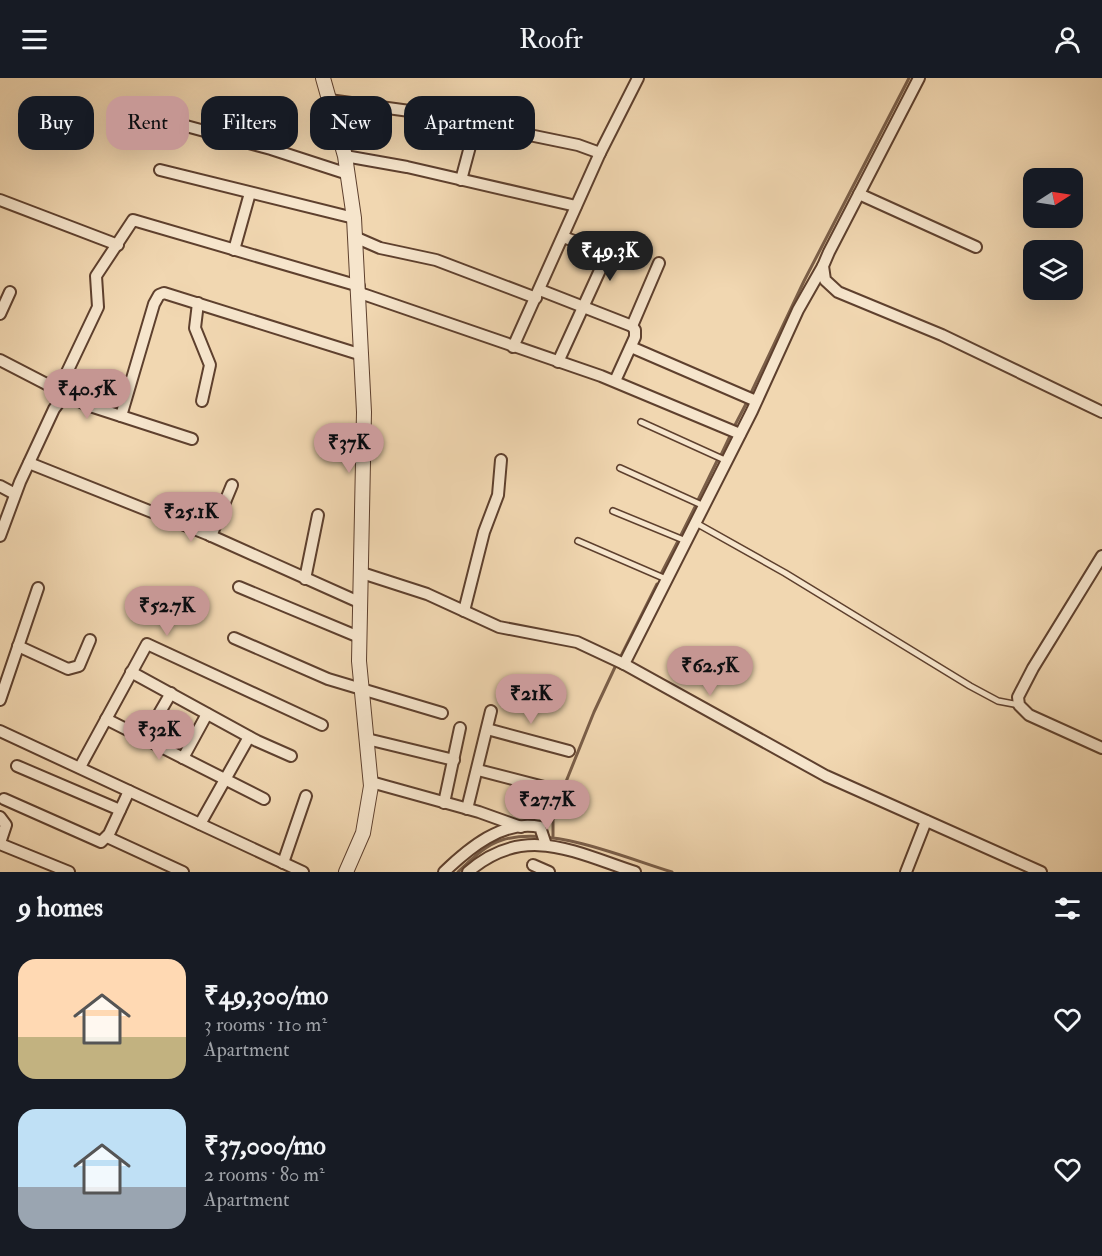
<!DOCTYPE html>
<meta charset="utf-8">
<style>
:root{--surface:#171b24;--page:#20242c;--text:#f1f3f6;--muted:#9ea1a6;--accent:#c59692}
body{margin:0;font-family:"IM FELL Double Pica",serif;background:var(--page);color:var(--text);height:100vh;display:flex;flex-direction:column;font-size:22px;white-space:nowrap}
*{box-sizing:border-box;margin:0}
p{font-size:20px;color:var(--muted)}
.icon{flex:none;width:33px;height:33px;fill:none;stroke:currentColor;stroke-width:2;stroke-linecap:round;stroke-linejoin:round}
.map{position:relative;height:794px;overflow:hidden}
.sheet{display:flex;flex-direction:column;background:var(--surface);flex:1}
.sheet>*{flex:none}
.top-card{position:absolute;left:18px;top:18px;width:600px;height:54px;display:flex;gap:12px}
.needle{width:39px;rotate:78deg}
.fabs{position:absolute;left:1023px;top:90px;display:grid;gap:12px}
.fabs a{display:grid;place-items:center;width:60px;height:60px;border-radius:12px;background:var(--surface);box-shadow:0 6px 24px #0002;font-size:30px}
.price{position:absolute;translate:-50% -51px;padding:0 14px;border-radius:21px;background:var(--accent);color:#111;font-size:20px;line-height:39px;filter:drop-shadow(0 2px 3px #0008)}
.price::after{content:'';position:absolute;left:50%;top:36px;width:18px;height:14px;margin-left:-9px;background:inherit;clip-path:polygon(0 0,100% 0,50% 100%)}
.price.current{background:#222;color:#fff}
ul{padding:0;list-style:none}
li{display:flex;align-items:center;gap:18px;height:150px;padding:0 18px}
li span{display:grid;place-items:center;flex:none;width:168px;height:120px;border-radius:18px;color:#555}
li>.icon{margin-inline-start:auto}
span .icon{width:72px;height:72px;fill:#fffc;stroke-width:1}
li b{font-size:26px}
h2{display:flex;justify-content:space-between;align-items:center;height:72px;padding:0 18px;font-size:26px}
.tag{padding:0 21px;border-radius:18px;background:var(--surface);box-shadow:0 6px 24px #0002;font-size:21px;line-height:54px}
.tag.current{background:var(--accent);color:#111}
header{display:flex;justify-content:space-between;align-items:center;height:78px;padding:0 18px;background:var(--surface);font-size:27px;font-weight:600}
.map>svg:first-child{display:block}
.lines{fill:none;stroke-linecap:round;stroke-linejoin:round}
.stream{stroke:#7a5e48;stroke-width:3}
.service-casing{stroke:#5e402e;stroke-width:8}
.minor-casing{stroke:#5e402e;stroke-width:14}
.tertiary-casing{stroke:#5e402e;stroke-width:16}
.service{stroke:#f6e5cc;stroke-width:5}
.minor{stroke:#f6e5cc;stroke-width:10}
.tertiary{stroke:#f6e5cc;stroke-width:14}
</style>
<header><svg class="icon" aria-label="menu" viewBox="0 0 24 24"><path d="M4 6h16M4 12h16M4 18h16"/></svg>Roofr<svg class="icon" aria-label="person" viewBox="0 0 24 24"><circle cx="12" cy="8" r="4"/><path d="M4 21q1-7 8-7t8 7"/></svg></header>
<div class="map">
<svg width="1102" height="794" viewBox="0 0 1102 794">
<rect width="100%" height="100%" fill="#f1d7b1"/>
<filter id="stains"><feTurbulence type="fractalNoise" baseFrequency=".00333" numOctaves="4"/><feColorMatrix values="0 0 0 0 .2 0 0 0 0 .09 0 0 0 0 .02 0 0 0 .5 -.17"/></filter>
<radialGradient id="worn" r=".72"><stop offset=".6" stop-color="#630" stop-opacity="0"/><stop offset="1" stop-color="#630" stop-opacity=".3"/></radialGradient>
<g class="lines">
<!-- stream -->
<g class="stream">
<path d="M750 317 804 203 909 0"/>
<path d="M734 349 748 322"/>
<path d="M721 377 731 356"/>
<path d="M698 422 717 383"/>
<path d="M680 459 695 429"/>
<path d="M661 496 678 463"/>
<path d="M620 580 657 506"/>
<path d="M553 758V736L594 634 616 587"/>
<path d="M458 794C471 782 485 767 502 762 551 747 625 780 672 794"/>
</g>
<defs>
<g id="service">
<path d="M641 344 727 383"/>
<path d="M620 390 704 428"/>
<path d="M613 433 686 463"/>
<path d="M696 445 785 495 970 608 998 623 1019 627"/>
<path d="M578 463 666 501"/>
</g>
<g id="minor">
<path d="M919 0 829 174 823 188 825 202 838 214 942 257 1102 334"/>
<path d="M329 22 417 34 578 67 600 75"/>
<path d="M186 48 271 71 348 96"/>
<path d="M345 78 407 89 576 128"/>
<path d="M160 92 354 140"/>
<path d="M461 102 476 46"/>
<path d="M859 116 976 169"/>
<path d="M0 122 118 167"/>
<path d="M357 160 380 170 436 182 536 220"/>
<path d="M234 172 250 115"/>
<path d="M540 212 632 248 635 252V259L615 303"/>
<path d="M360 215 601 298 740 356"/>
<path d="M198 225 195 250 210 287 202 323"/>
<path d="M0 236 10 214"/>
<path d="M632 248 659 185"/>
<path d="M513 269 600 75 638 0"/>
<path d="M631 269 756 323"/>
<path d="M0 282 87 327 192 361"/>
<path d="M558 284 606 179 602 173 563 159"/>
<path d="M59 311 98 229 96 198 133 142 359 208"/>
<path d="M121 338 154 226 159 217 164 215 362 277"/>
<path d="M29 385 207 456 361 525"/>
<path d="M0 408 15 416"/>
<path d="M0 458 20 404 54 331 60 323 74 321"/>
<path d="M211 458 232 407"/>
<path d="M1102 478 1033 590 1018 619 1019 627 1029 637 1102 670"/>
<path d="M362 495 427 516 499 549 577 564 624 586 826 698 1041 794"/>
<path d="M305 501 318 437"/>
<path d="M239 509 359 559"/>
<path d="M464 533 484 454 498 417 501 382"/>
<path d="M234 560 328 601 442 635"/>
<path d="M18 568 68 591 79 588 90 562"/>
<path d="M624 586 752 333 798 232 823 188"/>
<path d="M131 594 257 663 291 678"/>
<path d="M0 622 38 510"/>
<path d="M106 641 264 721"/>
<path d="M487 651 569 673"/>
<path d="M0 653 303 794"/>
<path d="M145 660 171 615"/>
<path d="M367 661 454 682"/>
<path d="M183 680 207 636"/>
<path d="M17 688 120 732"/>
<path d="M80 689 147 566 322 647"/>
<path d="M478 692 548 710"/>
<path d="M371 704 479 734 521 749"/>
<path d="M4 721 101 764 109 756 129 713"/>
<path d="M444 725 460 650"/>
<path d="M467 731 491 633"/>
<path d="M0 739 6 747 0 765"/>
<path d="M200 746 249 659"/>
<path d="M107 759 183 794"/>
<path d="M0 766 69 794"/>
<path d="M283 785 306 718"/>
<path d="M533 787 549 794"/>
<path d="M444 794C468 771 503 741 540 749L546 767"/>
<path d="M468 794C524 745 574 774 635 794"/>
<path d="M906 794 926 743"/>
</g>
<path id="tertiary" d="M323 0 345 78 354 140 364 334 359 583 371 708 363 755 346 794"/>
</defs>
<!-- service casing -->
<use href="#service" class="service-casing"/>
<!-- minor casing -->
<use href="#minor" class="minor-casing"/>
<!-- tertiary casing -->
<use href="#tertiary" class="tertiary-casing"/>
<!-- service -->
<use href="#service" class="service"/>
<!-- minor -->
<use href="#minor" class="minor"/>
<!-- tertiary -->
<use href="#tertiary" class="tertiary"/>
</g>
<rect width="100%" height="100%" filter="url(#stains)"/>
<rect width="100%" height="100%" fill="url(#worn)"/>
</svg>
<div class="fabs">
<a><svg class="needle" viewBox="-14 -14 28 28"><path d="M0-13l5 13h-10z" fill="#e53935"/><path d="M0 13l5-13h-10z" fill="#9ea1a6"/></svg></a>
<a><svg class="icon" aria-label="layers" viewBox="0 0 24 24"><path d="M12 4l9 5-9 5-9-5zM3 14l9 5 9-5"/></svg></a>
</div>
<b class="price current" style="left:610px;top:204px">₹49.3K</b>
<b class="price" style="left:87px;top:342px">₹40.5K</b>
<b class="price" style="left:349px;top:396px">₹37K</b>
<b class="price" style="left:191px;top:465px">₹25.1K</b>
<b class="price" style="left:167px;top:559px">₹52.7K</b>
<b class="price" style="left:710px;top:619px">₹62.5K</b>
<b class="price" style="left:531px;top:647px">₹21K</b>
<b class="price" style="left:159px;top:683px">₹32K</b>
<b class="price" style="left:547px;top:753px">₹27.7K</b>
<div class="top-card">
<a class="tag">Buy</a>
<a class="tag current">Rent</a>
<a class="tag">Filters</a>
<a class="tag">New</a>
<a class="tag">Apartment</a>
</div>
</div>
<section class="sheet">
<h2>9 homes<svg class="icon" aria-label="filters" viewBox="0 0 24 24"><path d="M4 7h16M4 17h16"/><circle cx="9" cy="7" r="2"/><circle cx="15" cy="17" r="2"/></svg></h2>
<ul>
<li><span style="background:linear-gradient(#ffd9b3 65%,#c2b280 0)"><svg class="icon" aria-label="home" viewBox="0 0 24 24"><path d="M3 11l9-7 9 7M6 9v11h12V9"/></svg></span><div><b>₹49,300/mo</b><p>3 rooms · 110 m²</p><p>Apartment</p></div><svg class="icon" aria-label="heart" viewBox="0 0 24 24"><path d="M12 20l-8-8c-3-5 5-10 8-4 3-6 11-1 8 4z"/></svg></li>
<li><span style="background:linear-gradient(#bfe0f5 65%,#9aa5b1 0)"><svg class="icon" aria-label="home" viewBox="0 0 24 24"><path d="M3 11l9-7 9 7M6 9v11h12V9"/></svg></span><div><b>₹37,000/mo</b><p>2 rooms · 80 m²</p><p>Apartment</p></div><svg class="icon" aria-label="heart" viewBox="0 0 24 24"><path d="M12 20l-8-8c-3-5 5-10 8-4 3-6 11-1 8 4z"/></svg></li>
</ul>
</section>
